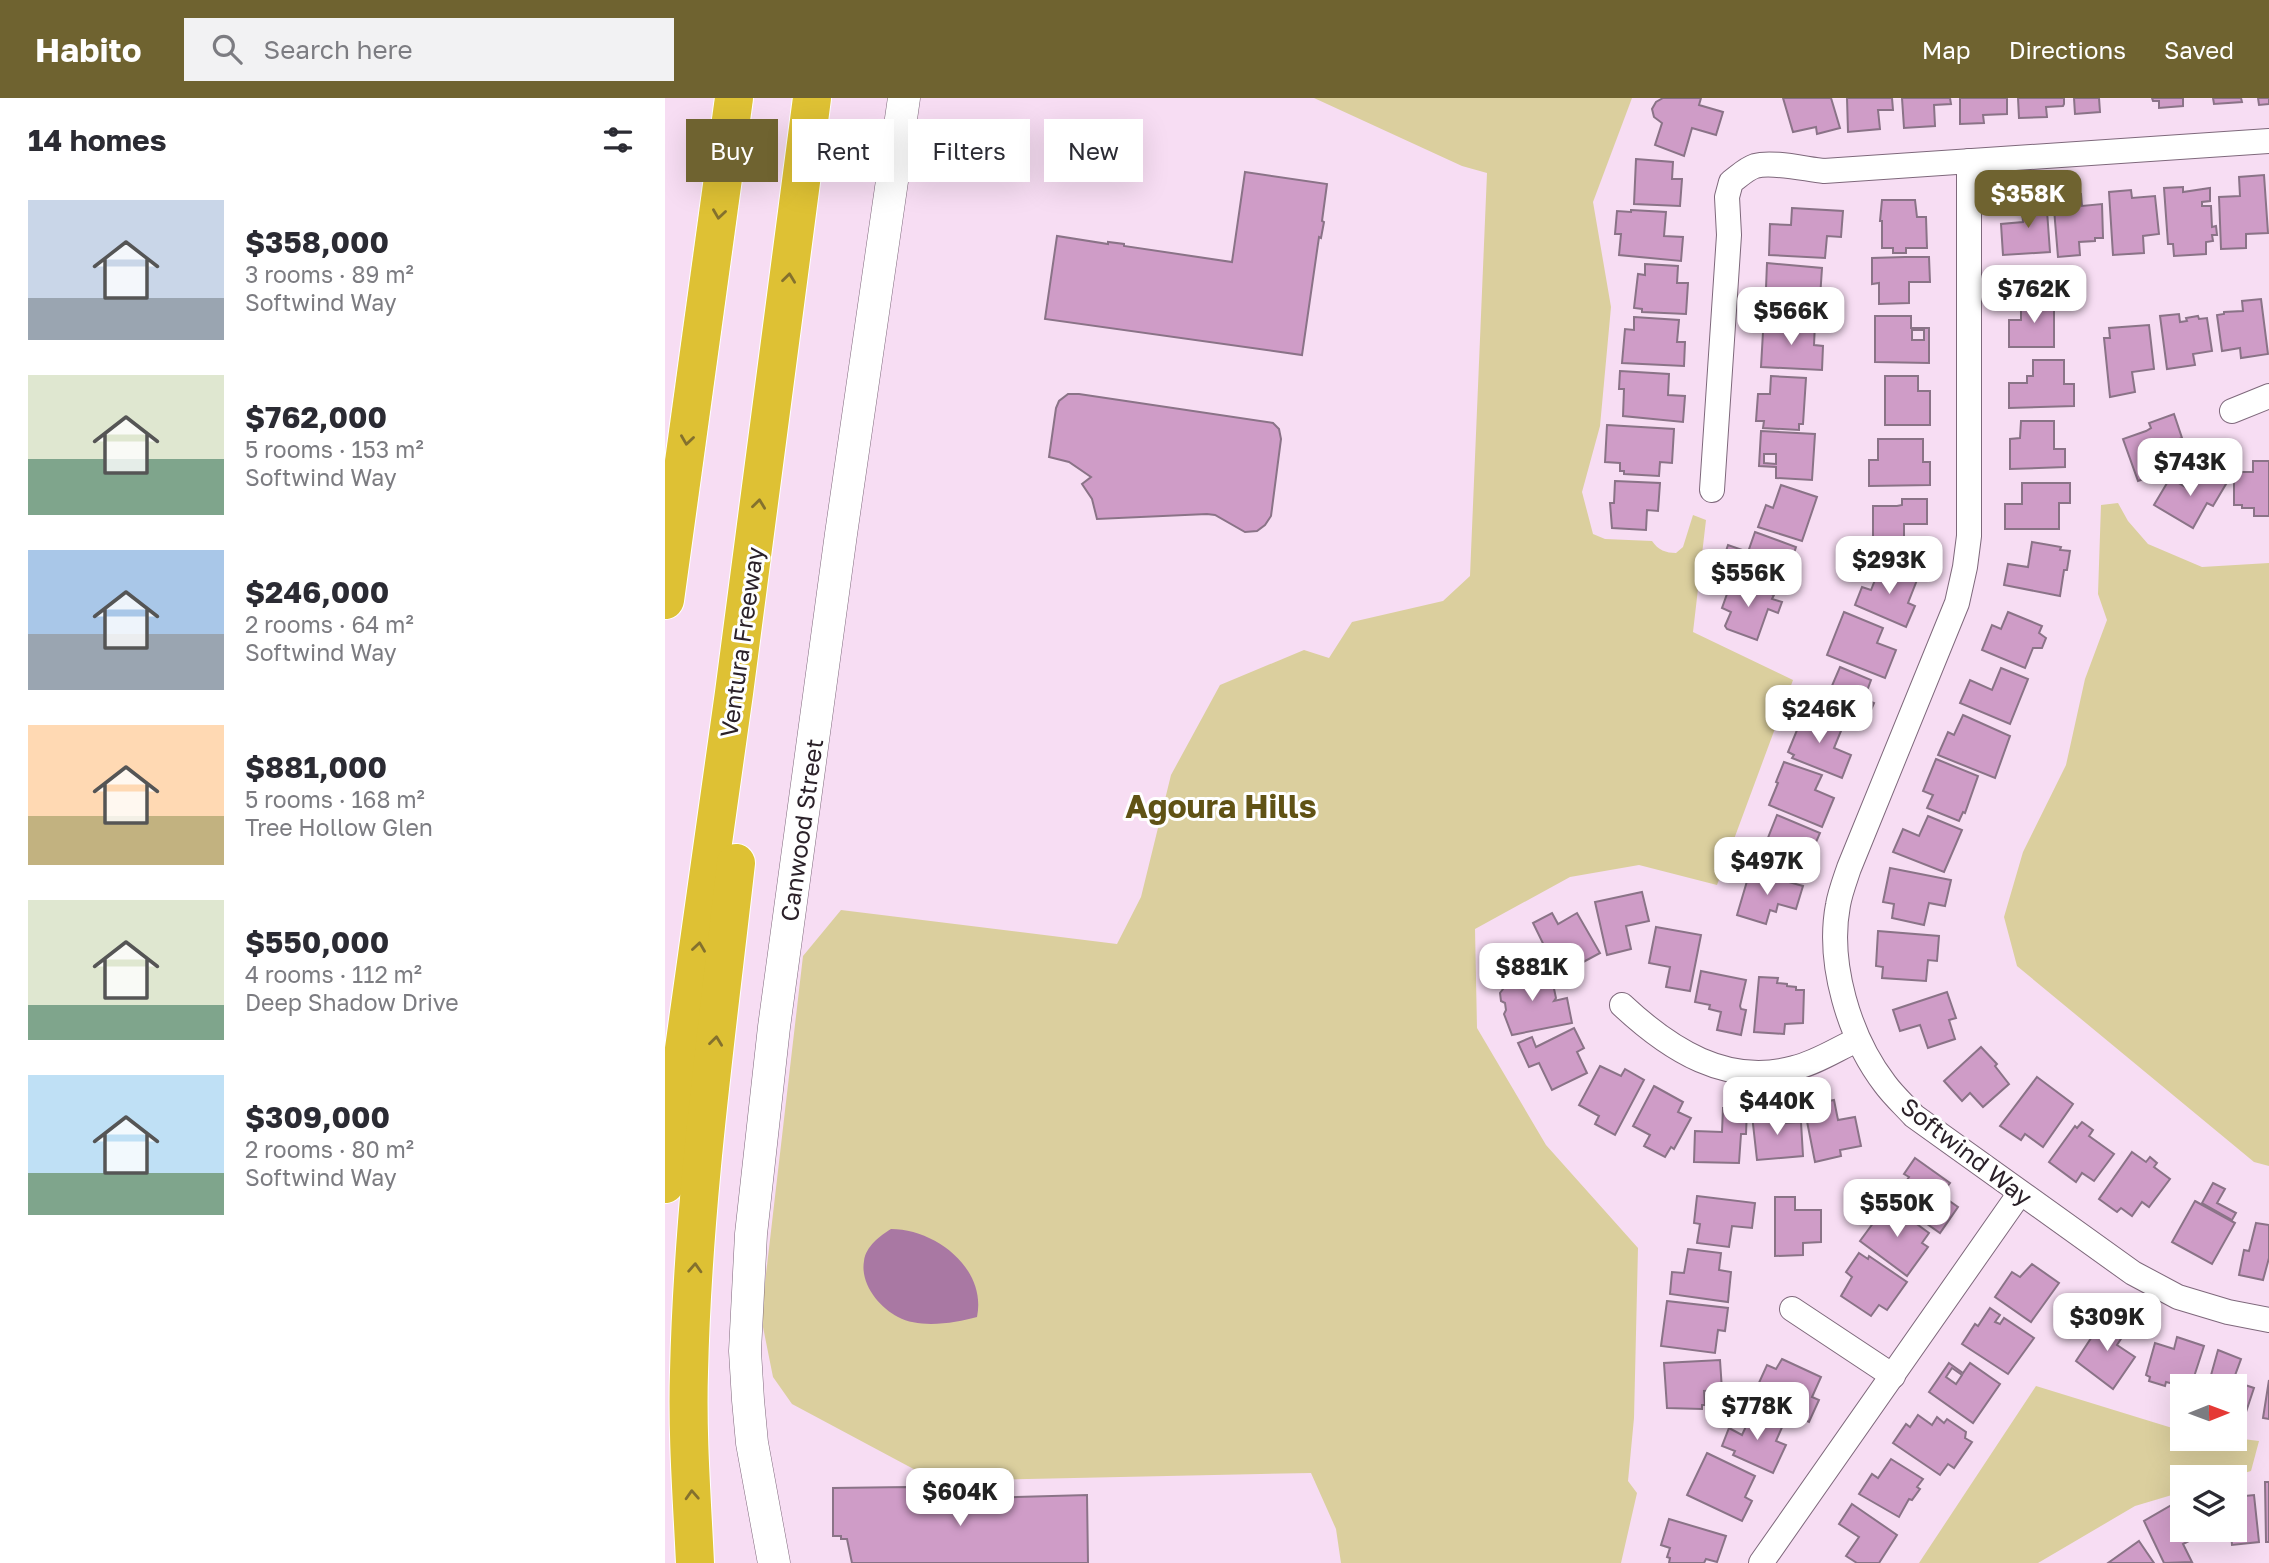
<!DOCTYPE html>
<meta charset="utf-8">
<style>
:root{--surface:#fff;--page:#f2f2f3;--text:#2b2b33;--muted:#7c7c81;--accent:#6f6330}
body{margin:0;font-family:"Golos Text",sans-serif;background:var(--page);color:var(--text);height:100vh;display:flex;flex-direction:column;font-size:26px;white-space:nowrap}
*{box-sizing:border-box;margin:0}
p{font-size:23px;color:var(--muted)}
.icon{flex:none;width:38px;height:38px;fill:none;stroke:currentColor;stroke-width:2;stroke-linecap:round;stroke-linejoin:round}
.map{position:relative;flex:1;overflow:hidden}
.sheet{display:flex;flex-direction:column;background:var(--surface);width:665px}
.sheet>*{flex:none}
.guide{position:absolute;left:21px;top:21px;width:665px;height:63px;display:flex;gap:14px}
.needle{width:46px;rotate:89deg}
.controls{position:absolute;left:1505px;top:1276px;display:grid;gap:14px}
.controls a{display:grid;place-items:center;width:77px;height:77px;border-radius:0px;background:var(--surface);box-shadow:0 7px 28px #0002;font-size:35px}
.price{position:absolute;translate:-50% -60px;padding:0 16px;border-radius:14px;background:#fff;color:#222;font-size:23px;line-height:46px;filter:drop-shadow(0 2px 4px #0008)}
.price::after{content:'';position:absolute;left:50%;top:42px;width:21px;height:16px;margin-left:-10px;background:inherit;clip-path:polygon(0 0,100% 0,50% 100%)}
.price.on{background:var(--accent);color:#fff}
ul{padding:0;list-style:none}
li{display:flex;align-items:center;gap:21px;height:175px;padding:0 28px}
li span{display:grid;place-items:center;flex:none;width:196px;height:140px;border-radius:0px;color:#555}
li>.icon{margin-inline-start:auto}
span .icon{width:84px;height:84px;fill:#fffc;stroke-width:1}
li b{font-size:30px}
h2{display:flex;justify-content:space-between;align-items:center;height:84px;padding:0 28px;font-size:30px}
.chip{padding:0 24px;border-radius:0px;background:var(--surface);box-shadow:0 7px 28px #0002;font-size:24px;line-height:63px}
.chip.on{background:var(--accent);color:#fff}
header{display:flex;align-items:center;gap:42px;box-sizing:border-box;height:98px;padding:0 35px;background:var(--accent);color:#fff}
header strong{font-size:33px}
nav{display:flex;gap:38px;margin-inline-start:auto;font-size:24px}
.search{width:490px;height:63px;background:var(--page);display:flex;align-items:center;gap:18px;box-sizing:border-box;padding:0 24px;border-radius:0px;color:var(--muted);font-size:26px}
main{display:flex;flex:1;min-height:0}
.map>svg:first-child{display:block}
.green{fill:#dbcf9e}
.water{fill:#a978a3}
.building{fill:#cf9cc7;stroke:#8a7387;stroke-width:2;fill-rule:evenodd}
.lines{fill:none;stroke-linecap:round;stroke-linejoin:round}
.minor-casing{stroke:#7e687b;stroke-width:26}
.tertiary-casing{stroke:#7e687b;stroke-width:33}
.motorway-casing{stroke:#fff;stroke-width:40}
.minor{stroke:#fff;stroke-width:24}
.tertiary{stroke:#fff;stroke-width:32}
.motorway{stroke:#dec134;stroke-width:38}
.oneway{stroke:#84712e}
.labels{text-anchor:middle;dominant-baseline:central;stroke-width:6;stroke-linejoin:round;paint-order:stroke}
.street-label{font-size:24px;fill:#2b2129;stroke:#fff}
.district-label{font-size:32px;font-weight:bold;fill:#605215;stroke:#fff}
</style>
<header>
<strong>Habito</strong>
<div class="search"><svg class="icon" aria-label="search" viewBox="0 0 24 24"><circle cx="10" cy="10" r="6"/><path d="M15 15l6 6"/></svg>Search here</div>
<nav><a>Map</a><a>Directions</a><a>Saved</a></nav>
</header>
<main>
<section class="sheet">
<h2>14 homes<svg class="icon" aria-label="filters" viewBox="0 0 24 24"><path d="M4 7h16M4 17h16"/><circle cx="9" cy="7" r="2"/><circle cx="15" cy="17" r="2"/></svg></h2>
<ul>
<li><span style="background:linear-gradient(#c9d6e8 70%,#9aa5b1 0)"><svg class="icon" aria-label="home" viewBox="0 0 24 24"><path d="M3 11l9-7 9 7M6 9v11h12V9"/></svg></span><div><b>$358,000</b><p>3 rooms · 89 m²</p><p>Softwind Way</p></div></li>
<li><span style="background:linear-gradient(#dfe7d0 60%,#7fa58c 0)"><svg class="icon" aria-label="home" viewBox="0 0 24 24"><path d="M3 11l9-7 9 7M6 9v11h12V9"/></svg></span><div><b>$762,000</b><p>5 rooms · 153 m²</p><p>Softwind Way</p></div></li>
<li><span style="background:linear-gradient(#a9c7e8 60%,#9aa5b1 0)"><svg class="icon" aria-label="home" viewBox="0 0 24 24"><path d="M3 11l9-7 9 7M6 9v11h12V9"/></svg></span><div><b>$246,000</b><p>2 rooms · 64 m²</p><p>Softwind Way</p></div></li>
<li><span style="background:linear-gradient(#ffd9b3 65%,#c2b280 0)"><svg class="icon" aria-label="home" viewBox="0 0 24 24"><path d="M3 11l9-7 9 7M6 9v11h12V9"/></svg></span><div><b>$881,000</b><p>5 rooms · 168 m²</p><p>Tree Hollow Glen</p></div></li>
<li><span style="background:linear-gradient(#dfe7d0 75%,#7fa58c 0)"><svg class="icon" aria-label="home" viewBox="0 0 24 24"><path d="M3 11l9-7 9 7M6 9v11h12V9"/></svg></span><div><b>$550,000</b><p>4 rooms · 112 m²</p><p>Deep Shadow Drive</p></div></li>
<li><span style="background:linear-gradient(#bfe0f5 70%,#7fa58c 0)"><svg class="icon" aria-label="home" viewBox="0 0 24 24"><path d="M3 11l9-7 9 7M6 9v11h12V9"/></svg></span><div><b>$309,000</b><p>2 rooms · 80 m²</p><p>Softwind Way</p></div></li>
</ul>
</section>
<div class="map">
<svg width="1604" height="1465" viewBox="0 0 1604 1465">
<rect width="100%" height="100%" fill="#f7ddf3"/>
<!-- green -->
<g class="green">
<path d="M649 0H967L928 104 946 209 935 328 917 394 928 436 940 441 987 443C993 452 1001 455 1011 455L1018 449 1028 417 1041 422 1028 534 1128 582 1052 787 974 767 905 779 810 831 812 930 881 1047 973 1150 969 1320 963 1383 972 1395 956 1465H676L671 1431 646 1375 271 1383 127 1306 108 1279 96 1219 138 858 176 812 452 846 476 799 506 677 555 587 639 552 664 560 687 524 778 503 805 478 822 75 797 68Z"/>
<path d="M1453 405 1463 423 1483 446 1537 469 1604 465V1068L1589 1064 1352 868 1339 819 1358 754 1401 667 1420 581 1442 522 1433 496 1436 407Z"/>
<path d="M1371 1288 1517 1333V1340H1570L1594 1343 1586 1373 1566 1379H1517V1394L1470 1408 1373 1465H1254Z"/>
</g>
<!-- water -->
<path class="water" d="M226 1131C270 1131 322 1170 312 1219 290 1225 255 1231 233 1219 214 1209 195 1186 199 1163 201 1148 215 1138 226 1131Z"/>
<!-- building -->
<g class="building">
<path d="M998 0H1036L1034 7 1058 14 1051 37 1027 30 1019 58 990 47 997 25 989 19 987 11 991 4Z"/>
<path d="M1118 0H1166L1175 30 1152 36 1151 29 1128 34Z"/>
<path d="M1182 0H1227L1228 12H1213L1215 31 1183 34Z"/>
<path d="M1237 0H1285L1286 6 1269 7 1270 28 1239 30Z"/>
<path d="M1295 0H1342V16L1318 17 1319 25 1295 26Z"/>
<path d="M1353 0H1399V6L1398 8 1381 9 1382 19 1354 20Z"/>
<path d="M1409 0H1434L1435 14 1410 16Z"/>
<path d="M1487 0H1518V8L1494 10V3H1488Z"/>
<path d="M1548 0H1576L1577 4 1549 6Z"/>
<path d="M1593 0H1604V6L1594 7Z"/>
<path d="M971 61 1008 64 1007 81H1017L1015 108 969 106Z"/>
<path d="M580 74 662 86 657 123 659 124 656 140 654 139 637 257 380 221 392 138 443 146V144L459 146V148L567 164Z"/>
<path d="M1599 77 1603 135 1581 136V150L1556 151 1554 99 1575 98 1574 79Z"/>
<path d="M1518 89V94L1545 90V103L1537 104V108H1546L1547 129 1551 128 1552 137H1547L1548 143 1541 144V156L1509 158 1508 146H1503L1499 90Z"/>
<path d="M1466 92 1467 100 1490 98 1494 136 1478 138 1479 155 1448 157 1444 94Z"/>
<path d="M1416 96 1417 108 1437 106 1438 140H1430V143L1414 144 1415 157 1393 159 1388 99Z"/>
<path d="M1381 99 1385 154 1338 157 1336 126 1358 124 1356 101Z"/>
<path d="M1217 102H1250L1252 119H1261L1262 150H1241V155H1228V150H1217V123H1215Z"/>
<path d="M1127 110 1178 113 1176 139 1162 138 1160 160 1104 157 1105 126 1126 127Z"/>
<path d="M966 112 1001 114 999 138 1018 139 1016 163 954 157 956 136H950L952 113 966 114Z"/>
<path d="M1240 159H1264L1265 184H1244V205L1214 206V185L1207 186V160Z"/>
<path d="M1102 165 1157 170 1154 215 1117 213 1118 192 1101 190Z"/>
<path d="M980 166 1013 168 1012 185H1023L1021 216 977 214V211L969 210 973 176 980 177Z"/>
<path d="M1596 201 1603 256 1576 260 1575 250 1557 253 1552 217 1559 216V214L1578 213 1577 203Z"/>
<path d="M1356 202 1389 203V249H1344V222H1356Z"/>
<path d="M1514 216 1515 224 1522 223 1521 220 1533 218 1534 221 1542 220 1547 253 1528 256 1530 267 1502 271 1495 218Z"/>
<path d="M1210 218H1246V230H1264V265L1210 264ZM1247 232H1259V242H1247Z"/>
<path d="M969 219 1014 222 1012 244H1020L1019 268 957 265 960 231 969 232Z"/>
<path d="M1106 223 1150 225 1149 247 1158 248 1157 272 1096 269 1098 234H1106Z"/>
<path d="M1484 227 1489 271 1467 274 1470 294 1445 299 1439 240H1445L1444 230Z"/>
<path d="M1368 262H1399V286H1409V308L1344 310V285H1362V278H1368Z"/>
<path d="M955 273 1004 276 1003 297 1020 298 1018 324 958 318 959 291H954Z"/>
<path d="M1106 278 1141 280 1138 326H1134V332L1098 330 1099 323H1091L1093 296H1105Z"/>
<path d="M1220 278H1253V293H1265V327H1220Z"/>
<path d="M403 296H414L608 325 614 331 616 341 606 418 600 427 592 433 580 434 550 417 542 416 432 421 427 401 417 386 426 379 404 364 384 359 391 310 394 303Z"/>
<path d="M1509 316 1517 340 1494 348 1503 373 1473 383 1458 341 1481 333 1486 330 1484 325Z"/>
<path d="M1356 323H1389V351H1400V369L1345 371V341L1355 340Z"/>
<path d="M942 327 1009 331 1007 365 995 364 994 378 959 376V373H955V365L940 364Z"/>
<path d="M1096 333 1150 336 1147 382 1111 380V369L1094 368ZM1099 356H1111V366L1099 365Z"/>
<path d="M1213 341H1258V364H1265V387L1204 388V362H1213Z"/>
<path d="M1588 363H1604V418H1589V410H1577V407H1569V374H1588Z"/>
<path d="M1539 373 1561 386 1548 408 1542 405 1528 430 1489 407 1505 380 1527 393Z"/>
<path d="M950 383 995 385 993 413 982 412 981 432 947 430 945 405H949Z"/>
<path d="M1357 385H1405V405H1394V431H1340V406H1357Z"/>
<path d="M1116 387 1152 399 1137 443 1093 429 1101 407 1108 410Z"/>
<path d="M1237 401H1262V426H1239V454H1208V408H1232L1237 407Z"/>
<path d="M1090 434 1131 449 1126 464 1120 462 1110 490 1102 487 1101 490 1093 487 1094 484 1055 471 1063 447 1083 454Z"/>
<path d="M1367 444 1396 449 1395 452 1405 453 1402 472H1399L1395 498 1339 487 1343 466 1363 469Z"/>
<path d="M1216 467 1252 482 1243 505 1250 508 1241 529 1190 507 1197 489 1206 492Z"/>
<path d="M1067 482 1109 497 1107 501 1117 504 1113 515 1103 511 1092 542 1062 531 1060 528 1066 514 1057 510Z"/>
<path d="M1179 514 1218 530 1212 545 1231 552 1220 580 1162 557Z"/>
<path d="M1343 514 1377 528 1374 535 1381 540 1377 550H1368L1360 570 1317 552 1327 527 1336 531Z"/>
<path d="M1175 569 1206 582 1199 601 1209 605 1198 631 1157 611Z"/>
<path d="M1336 570 1363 581 1345 626 1295 605 1305 582 1327 592Z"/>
<path d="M1139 615 1145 617 1146 615 1178 628 1169 650 1186 657 1177 680 1127 660 1129 657 1123 654Z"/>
<path d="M1298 617 1345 638 1330 680 1273 657 1283 634 1289 637Z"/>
<path d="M1271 661 1313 678 1300 715 1298 714 1294 723 1262 710 1268 697 1258 693Z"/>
<path d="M1119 664 1157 677 1150 692 1169 700 1157 729 1104 707 1113 685 1111 684Z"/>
<path d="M1112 717 1155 735 1144 760 1134 756 1127 773 1095 760Z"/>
<path d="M1263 718 1297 732 1279 774 1228 754 1238 731 1254 738Z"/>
<path d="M1225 770 1286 782 1280 808 1264 805 1259 827 1227 820 1229 806 1218 804Z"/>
<path d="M1085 773 1138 788 1131 811 1113 806 1111 814 1105 812 1101 826 1072 817Z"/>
<path d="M977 794 984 823 961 828 966 851 942 857 930 804Z"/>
<path d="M887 815 893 826 912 815 935 855 911 868 906 860 889 868 868 825Z"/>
<path d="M991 829 1036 837 1025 893 1001 889 1005 869 984 865Z"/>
<path d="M1213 833 1274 838 1272 863 1263 862 1261 883 1217 880 1218 869 1211 868Z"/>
<path d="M864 873V875L875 873 882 876 884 887 888 886 891 900 889 903 902 900 907 925 847 937 839 916 841 912 840 905 836 903 835 895 838 891 835 879Z"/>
<path d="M1036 873 1081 882 1075 908 1076 911 1081 912 1076 937 1052 932 1056 914 1044 911 1045 907 1030 904Z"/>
<path d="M1094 879 1113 880 1112 885 1122 886V888L1131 889V892H1139L1138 925 1120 926 1119 936 1089 934Z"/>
<path d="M1282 894 1291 920 1284 922 1290 941 1263 950 1255 927 1235 933 1228 912Z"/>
<path d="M909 930 919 950 912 954 922 975 887 992 874 965 864 969 853 945 867 939 871 949Z"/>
<path d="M1316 949 1332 966 1330 968 1344 986 1318 1009 1305 995 1297 1003 1279 983Z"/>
<path d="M935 968 956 978 960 971 979 982 950 1037 930 1026 934 1018 914 1007Z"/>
<path d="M1372 979 1408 1006 1378 1049 1360 1036 1356 1042 1335 1028Z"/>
<path d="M989 988 1018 1004 1013 1014 1026 1020 1009 1051 1006 1049 1000 1059 979 1048 985 1037 968 1028Z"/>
<path d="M1169 1002 1173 1022 1190 1019 1196 1048 1175 1052 1176 1058 1150 1064 1139 1008Z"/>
<path d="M1058 1010 1082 1011 1081 1036H1076L1074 1065 1029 1064 1030 1033 1057 1034Z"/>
<path d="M1115 1014 1116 1025 1136 1024 1138 1058 1092 1062 1087 1017Z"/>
<path d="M1417 1024 1428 1032 1424 1038 1449 1056 1429 1083 1417 1075 1411 1084 1384 1064 1410 1028 1412 1030Z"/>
<path d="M1467 1054 1481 1064 1485 1059 1492 1065 1489 1069 1505 1081 1484 1109 1477 1104 1467 1118 1456 1110 1452 1114 1434 1101Z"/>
<path d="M1250 1060 1285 1085 1276 1097 1293 1109 1275 1135 1228 1102 1244 1079 1239 1076Z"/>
<path d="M1548 1085 1560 1091 1552 1105 1571 1115 1567 1122 1537 1105Z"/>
<path d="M1032 1098 1090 1105 1087 1130 1067 1128 1064 1149 1032 1145 1035 1126 1029 1125Z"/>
<path d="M1110 1099H1130V1112H1156V1144L1138 1145V1157L1110 1158Z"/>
<path d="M1530 1103 1570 1125 1547 1166 1507 1144Z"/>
<path d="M1223 1105 1264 1135 1257 1145 1263 1149 1242 1178 1195 1143Z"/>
<path d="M1591 1125 1604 1127V1160L1598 1182 1574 1177 1579 1152 1584 1153Z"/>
<path d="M1023 1151 1056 1155 1054 1172 1066 1174 1063 1204 1005 1196 1007 1174 1019 1175Z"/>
<path d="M1194 1155 1203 1161 1204 1158 1242 1184 1222 1212 1214 1207 1206 1218 1176 1198 1187 1179 1181 1174Z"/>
<path d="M1367 1166 1394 1185 1366 1224 1330 1199 1347 1174 1355 1179Z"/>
<path d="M1002 1203 1063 1210 1060 1233 1053 1232 1050 1255 996 1248Z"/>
<path d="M1325 1210 1335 1217 1330 1224 1335 1226 1339 1220 1369 1240 1343 1276 1297 1246 1310 1226 1313 1228Z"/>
<path d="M1442 1216 1463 1230 1452 1247 1470 1259 1448 1291 1411 1263Z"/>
<path d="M1512 1239 1539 1248 1526 1288H1517L1501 1284 1500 1288 1484 1283 1485 1279 1481 1277 1490 1245 1509 1251Z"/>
<path d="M1553 1252 1576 1261 1568 1283 1589 1290 1579 1320 1570 1317V1288H1543Z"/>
<path d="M1117 1261 1156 1279 1147 1299 1154 1302 1144 1324 1088 1298 1102 1267 1111 1271Z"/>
<path d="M1055 1262 1057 1292 1039 1293 1040 1307H1037V1311L1002 1310 999 1265Z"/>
<path d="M1284 1265 1298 1275 1305 1265 1335 1286 1308 1325 1264 1294ZM1287 1270 1297 1277 1291 1286 1281 1279Z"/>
<path d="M1604 1282V1321L1598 1320Z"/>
<path d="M1088 1313 1118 1327 1111 1343 1121 1347 1108 1375 1068 1357 1070 1353 1057 1348 1064 1330 1077 1337Z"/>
<path d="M1253 1317 1267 1327 1272 1319 1279 1325 1282 1321 1301 1334 1300 1340 1307 1344 1289 1370 1283 1366 1275 1377 1228 1345 1241 1326 1245 1329Z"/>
<path d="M1042 1355 1090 1378 1080 1399 1087 1403 1077 1423 1022 1397Z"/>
<path d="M1226 1361 1258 1381 1252 1389 1255 1391 1247 1402 1244 1401 1234 1419 1194 1396 1207 1376 1213 1380Z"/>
<path d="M1600 1384H1604V1444H1601Z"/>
<path d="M242 1389V1401L281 1400V1396H319V1400L422 1397 423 1465H187L182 1441H176V1438H168V1390Z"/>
<path d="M1589 1397 1594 1444 1567 1447 1566 1435 1548 1437V1432H1570V1399Z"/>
<path d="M1517 1401V1432H1535L1538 1436 1518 1446 1527 1464 1499 1465 1479 1423Z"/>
<path d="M1187 1406 1232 1437 1214 1465H1192L1181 1458 1194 1439 1174 1426Z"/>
<path d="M1004 1421 1061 1438 1052 1464 1041 1461 1039 1465H1004L1005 1460 1002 1459 1005 1450 996 1447Z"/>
<path d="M1474 1443 1489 1465H1443Z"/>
</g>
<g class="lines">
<defs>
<g id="minor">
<path d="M1304 63V438L1300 469 1292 505 1184 770C1180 782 1175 795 1173 807 1162 865 1184 939 1220 986 1228 997 1239 1007 1249 1018L1468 1175 1513 1199 1563 1214 1604 1222"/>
<path d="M1567 313 1604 298"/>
<path d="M1047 392 1064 137 1062 99 1066 84C1073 79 1081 71 1090 68 1107 63 1140 71 1159 73L1604 43"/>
<path d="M957 907C1004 951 1062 989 1129 970 1151 965 1172 951 1192 942"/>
<path d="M1127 1211 1228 1278"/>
<path d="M1096 1465 1355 1095"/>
</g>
<path id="tertiary" d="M109 1465 87 1345 83 1302 80 1253 86 1136 109 929 176 436 239 0"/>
<g id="motorway">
<path d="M0 502 69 0"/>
<path d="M0 1086 69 595 147 0"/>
<path d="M30 1465C27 1401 22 1337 24 1274 28 1103 52 934 71 765"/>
</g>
</defs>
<!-- minor casing -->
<use href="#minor" class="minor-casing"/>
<!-- tertiary casing -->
<use href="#tertiary" class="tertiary-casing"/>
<!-- motorway casing -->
<use href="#motorway" class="motorway-casing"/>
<!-- minor -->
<use href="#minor" class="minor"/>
<!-- tertiary -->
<use href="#tertiary" class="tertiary"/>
<!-- motorway -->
<use href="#motorway" class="motorway"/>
</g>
<!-- one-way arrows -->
<defs><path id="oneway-chevron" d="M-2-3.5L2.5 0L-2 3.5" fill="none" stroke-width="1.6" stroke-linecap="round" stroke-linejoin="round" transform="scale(1.75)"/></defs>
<g class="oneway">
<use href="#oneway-chevron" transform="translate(54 116) rotate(98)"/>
<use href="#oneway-chevron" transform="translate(124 180) rotate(-83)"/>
<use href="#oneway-chevron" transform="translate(22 342) rotate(98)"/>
<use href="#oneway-chevron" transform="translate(94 406) rotate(-83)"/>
<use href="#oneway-chevron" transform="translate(34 849) rotate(-82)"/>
<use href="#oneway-chevron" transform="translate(51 943) rotate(-83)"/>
<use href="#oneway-chevron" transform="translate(30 1170) rotate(-87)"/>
<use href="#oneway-chevron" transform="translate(27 1397) rotate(-93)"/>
</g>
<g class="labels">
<!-- street labels -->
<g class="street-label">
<text transform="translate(76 544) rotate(-82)">Ventura Freeway</text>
<text transform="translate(136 732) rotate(-82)">Canwood Street</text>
<text transform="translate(1302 1053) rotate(38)">Softwind Way</text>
</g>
<!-- district labels -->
<g class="district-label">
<text x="556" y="708">Agoura Hills</text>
</g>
</g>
</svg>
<div class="controls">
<a><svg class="needle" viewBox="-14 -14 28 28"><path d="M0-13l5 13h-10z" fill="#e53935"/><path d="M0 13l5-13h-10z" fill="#7c7c81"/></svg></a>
<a><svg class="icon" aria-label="layers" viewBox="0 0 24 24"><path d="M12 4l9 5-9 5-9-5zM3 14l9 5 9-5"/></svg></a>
</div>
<b class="price on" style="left:1363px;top:132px">$358K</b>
<b class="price" style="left:1369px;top:227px">$762K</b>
<b class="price" style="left:1126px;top:249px">$566K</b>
<b class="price" style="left:1525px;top:400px">$743K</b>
<b class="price" style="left:1224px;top:498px">$293K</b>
<b class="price" style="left:1083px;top:511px">$556K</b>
<b class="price" style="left:1154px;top:647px">$246K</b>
<b class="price" style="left:1102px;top:799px">$497K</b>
<b class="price" style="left:867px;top:905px">$881K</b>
<b class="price" style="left:1112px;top:1039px">$440K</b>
<b class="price" style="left:1232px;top:1141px">$550K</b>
<b class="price" style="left:1442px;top:1255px">$309K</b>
<b class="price" style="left:1092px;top:1344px">$778K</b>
<b class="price" style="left:295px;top:1430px">$604K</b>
<div class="guide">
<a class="chip on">Buy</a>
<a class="chip">Rent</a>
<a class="chip">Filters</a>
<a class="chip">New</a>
</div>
</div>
</main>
